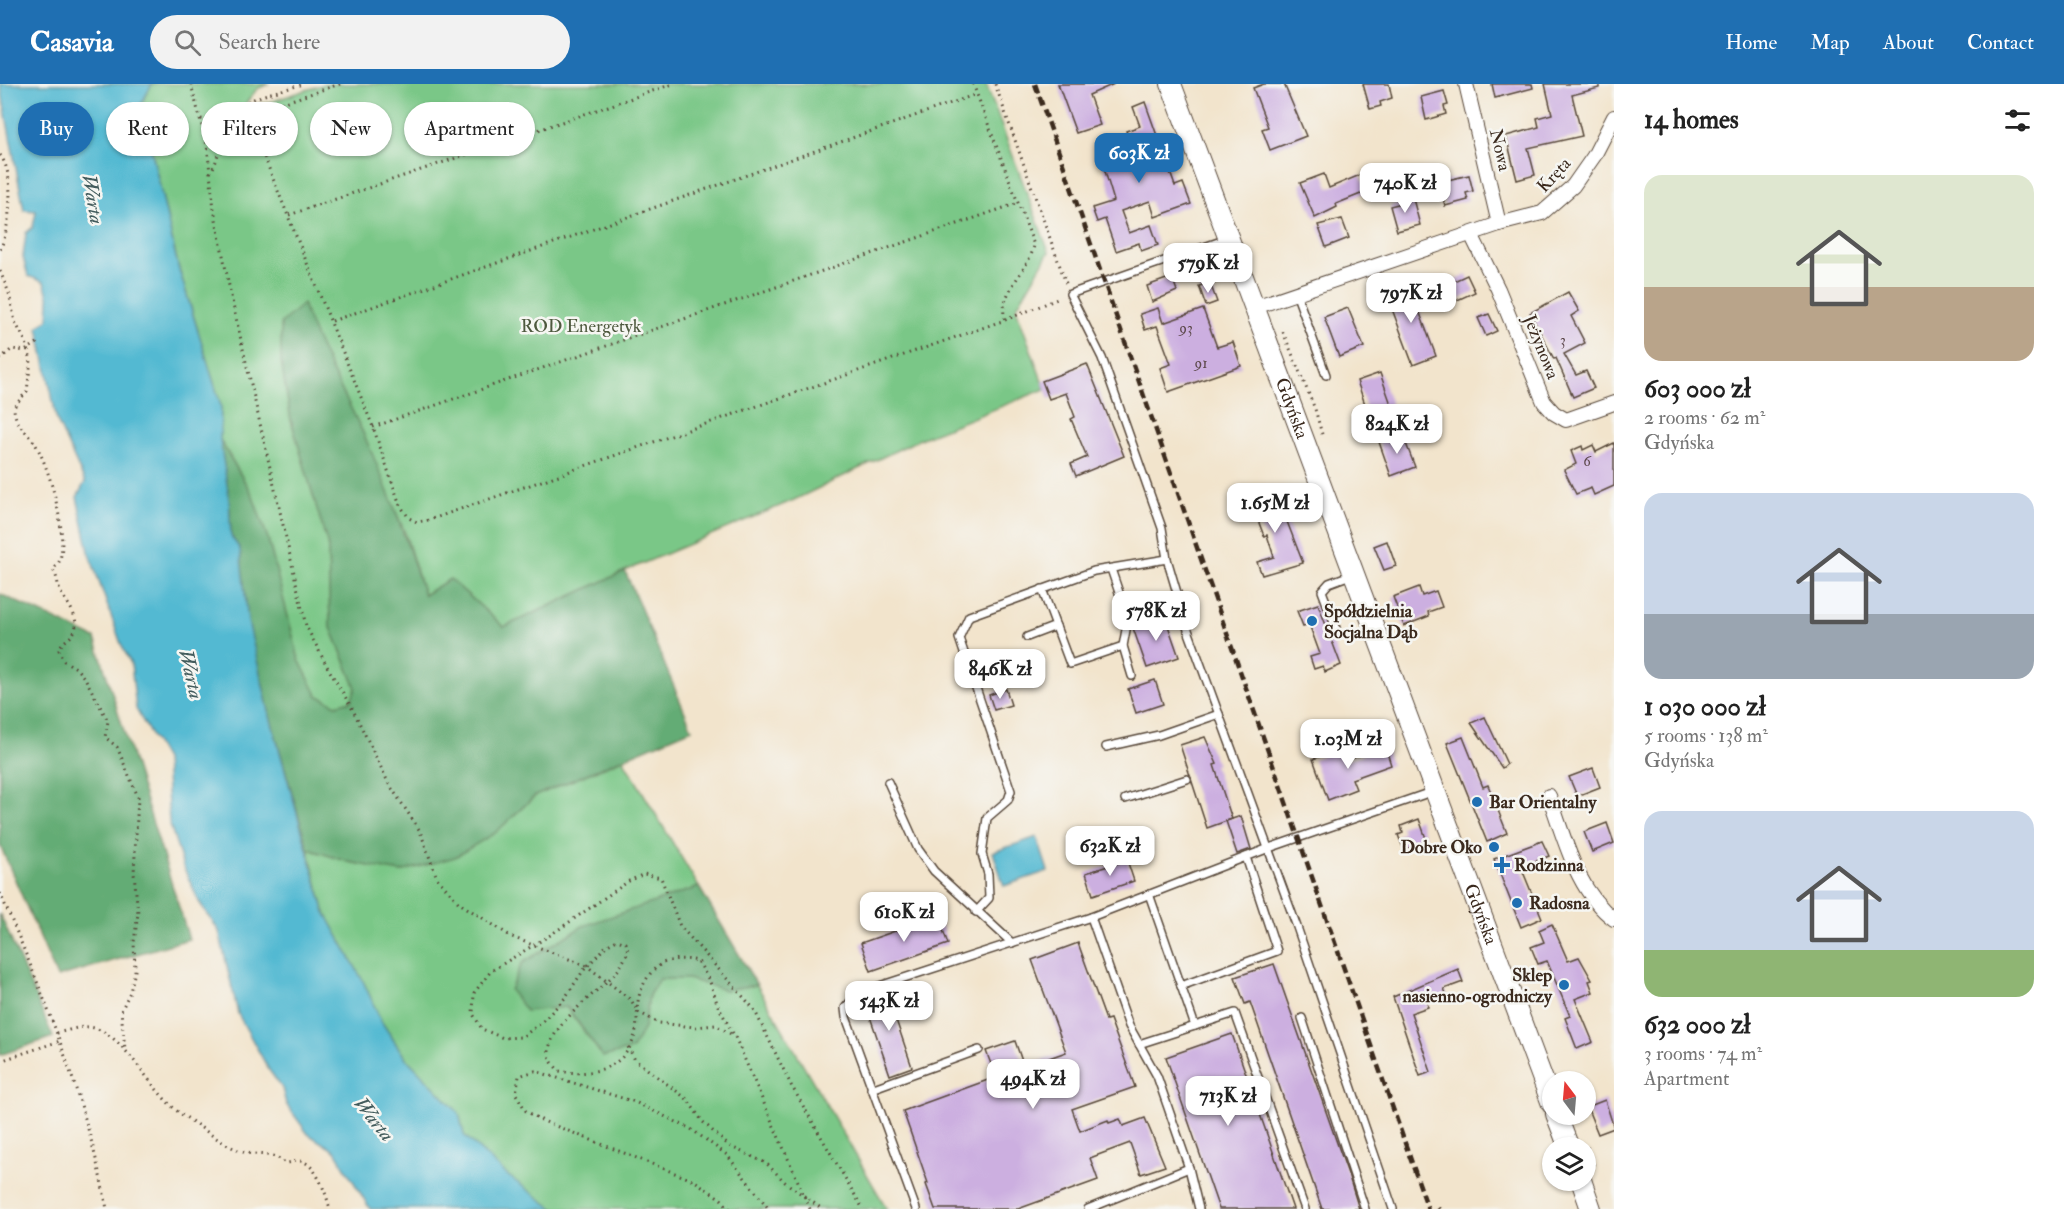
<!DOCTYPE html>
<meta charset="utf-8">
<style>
:root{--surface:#fff;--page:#f2f2f2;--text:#222;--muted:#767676;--accent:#1f6fb2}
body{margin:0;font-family:"IM FELL Double Pica",serif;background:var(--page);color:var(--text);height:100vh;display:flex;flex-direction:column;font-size:22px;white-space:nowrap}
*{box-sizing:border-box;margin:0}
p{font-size:20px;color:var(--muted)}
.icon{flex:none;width:33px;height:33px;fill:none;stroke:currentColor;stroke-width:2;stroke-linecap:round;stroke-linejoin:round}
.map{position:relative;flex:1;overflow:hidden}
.side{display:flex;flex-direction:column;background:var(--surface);width:450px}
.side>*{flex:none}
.banner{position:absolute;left:18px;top:18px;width:570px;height:54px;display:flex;gap:12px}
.needle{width:39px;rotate:344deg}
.buttons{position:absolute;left:1542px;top:987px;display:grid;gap:12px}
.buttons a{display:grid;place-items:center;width:54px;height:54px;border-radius:50%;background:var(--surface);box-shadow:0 2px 4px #0004;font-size:30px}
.price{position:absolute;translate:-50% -51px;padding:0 14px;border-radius:12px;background:#fff;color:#222;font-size:20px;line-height:39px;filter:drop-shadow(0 2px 3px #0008)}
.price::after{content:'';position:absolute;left:50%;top:36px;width:18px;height:14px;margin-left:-9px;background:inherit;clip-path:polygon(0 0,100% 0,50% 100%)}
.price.on{background:var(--accent);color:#fff}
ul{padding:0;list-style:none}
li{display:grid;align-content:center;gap:12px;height:318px;padding:0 30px}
li span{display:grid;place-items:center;height:186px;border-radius:18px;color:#555}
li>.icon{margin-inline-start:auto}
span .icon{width:108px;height:108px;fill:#fffc;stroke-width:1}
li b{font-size:26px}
h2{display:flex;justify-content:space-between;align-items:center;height:72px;padding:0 30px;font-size:26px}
.tag{padding:0 21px;border-radius:27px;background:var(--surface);box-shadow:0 2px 4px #0004;font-size:21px;line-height:54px}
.tag.on{background:var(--accent);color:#fff}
header{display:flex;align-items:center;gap:36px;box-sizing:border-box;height:84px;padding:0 30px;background:var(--accent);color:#fff}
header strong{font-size:28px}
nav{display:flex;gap:33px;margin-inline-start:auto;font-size:21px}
.search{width:420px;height:54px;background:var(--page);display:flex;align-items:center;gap:15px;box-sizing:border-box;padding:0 21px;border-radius:33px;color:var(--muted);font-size:22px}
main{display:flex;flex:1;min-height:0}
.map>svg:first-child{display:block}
.green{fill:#7ac787;stroke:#5a7852;stroke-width:1.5}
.forest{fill:#63ac74;stroke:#4f6b49;stroke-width:1.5}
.water{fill:#53b9d2;stroke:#477278;stroke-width:1.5}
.building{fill:#ccafe0}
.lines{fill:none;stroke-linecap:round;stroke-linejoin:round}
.lane-casing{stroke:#564638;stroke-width:10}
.street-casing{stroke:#564638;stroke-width:16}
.secondary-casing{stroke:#564638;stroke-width:22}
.path{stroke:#564638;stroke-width:3;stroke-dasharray:1.5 4.5;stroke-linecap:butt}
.lane{stroke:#fff;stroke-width:7}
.street{stroke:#fff;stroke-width:14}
.secondary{stroke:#fff;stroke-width:20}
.rail{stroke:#3b2a1e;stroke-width:4.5;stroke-dasharray:9 4.5;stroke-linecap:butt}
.poi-dot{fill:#1f6fb2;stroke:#f6f6f2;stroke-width:2}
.labels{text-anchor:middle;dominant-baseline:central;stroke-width:5;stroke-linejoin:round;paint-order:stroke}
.number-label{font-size:15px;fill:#5f4b4e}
.street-label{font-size:18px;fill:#3b2a1e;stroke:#f6f6f2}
.park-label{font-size:18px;fill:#4e593e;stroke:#f6f6f2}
.poi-label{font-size:18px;font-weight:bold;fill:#3b2a1e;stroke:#f6f6f2;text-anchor:start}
.water-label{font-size:20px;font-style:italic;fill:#435c5d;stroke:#f6f6f2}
</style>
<header>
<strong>Casavia</strong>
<div class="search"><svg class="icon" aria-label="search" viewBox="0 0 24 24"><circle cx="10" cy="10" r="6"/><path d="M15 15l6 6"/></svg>Search here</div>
<nav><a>Home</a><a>Map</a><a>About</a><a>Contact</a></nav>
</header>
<main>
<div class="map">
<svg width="1614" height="1125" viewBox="0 0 1614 1125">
<rect width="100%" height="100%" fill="#f6f6f2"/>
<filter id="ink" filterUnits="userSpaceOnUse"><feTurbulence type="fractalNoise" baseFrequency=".0167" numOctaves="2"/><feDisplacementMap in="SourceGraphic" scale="12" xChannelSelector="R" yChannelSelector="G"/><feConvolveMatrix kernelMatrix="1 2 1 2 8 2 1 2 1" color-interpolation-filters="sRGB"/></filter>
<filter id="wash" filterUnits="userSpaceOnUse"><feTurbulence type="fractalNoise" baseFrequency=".008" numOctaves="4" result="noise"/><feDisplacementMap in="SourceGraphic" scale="24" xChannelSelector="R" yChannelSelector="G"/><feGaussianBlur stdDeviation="1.35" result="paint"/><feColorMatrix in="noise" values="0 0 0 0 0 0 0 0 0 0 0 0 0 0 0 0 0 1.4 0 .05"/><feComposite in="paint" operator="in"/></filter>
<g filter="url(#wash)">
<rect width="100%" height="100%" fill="#f2e4cc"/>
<!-- green -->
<g class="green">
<path d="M152 0H269L257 5 243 23 273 17 324 0H986L1049 168 1016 224 1045 305 922 354 794 416 625 487 504 543 450 495 424 511 405 449 363 349 312 247 303 221 281 277 291 336 328 462 330 541 356 604 351 617 336 621 317 611 299 576 268 455 252 410 220 356 221 322 178 181 141 20Z"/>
<path d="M623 675 699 803 645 822 526 926 566 923 603 973 644 944 649 911 659 895H688L725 906 757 901 887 1125H554L507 1091 464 1051 459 1029 404 972 381 937 364 899 324 826 308 765 349 778 401 788 495 749 535 712Z"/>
</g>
<!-- forest -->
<g class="forest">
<path d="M303 220C318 266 343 306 363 349 387 402 407 456 424 511L450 495 504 543 625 487 692 645 535 712 495 749 455 773 401 788 349 778 308 765 270 632 248 537 240 465 231 452 229 413 220 356 252 410 268 455 299 576 317 611 336 621 351 617 356 604 330 541 328 462 291 336 281 277V239Z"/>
<path d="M0 510 95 554 189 855 57 893 0 761Z"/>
<path d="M699 803 757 901 725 906 688 895H659L649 911 644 944 632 965 603 973 567 923 526 927 510 906 522 879 583 842Z"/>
<path d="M0 830 53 953 0 971Z"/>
</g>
<!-- water -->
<g class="water">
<path d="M0 0H152L141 20 178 182 221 322 220 356 229 413 231 452 240 465 248 537 270 632 324 826 364 899 381 937 404 972 459 1029 464 1051 507 1091 554 1125H370L335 1067 308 1050 286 1020 282 1004 269 986 238 930 219 847 199 818 183 782 169 737 165 676 136 625 131 580 121 560 90 472 77 413 85 398 57 337 38 243 48 235 49 215 44 198 28 192 23 173 26 149 33 143 36 127 24 126Z"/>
<path d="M1037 753 1048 787 1004 802 993 768Z"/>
</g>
<g id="blocks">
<!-- building -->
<g class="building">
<path d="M1058 0H1114L1089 11 1100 41 1076 49Z"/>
<path d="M1264 0H1284L1306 52 1270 66 1262 45 1268 43 1253 4Z"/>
<path d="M1363 0H1389L1392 14 1380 18 1381 22 1370 25Z"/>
<path d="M1492 0H1532L1533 4 1495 14Z"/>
<path d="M1545 0H1599V4L1572 11 1582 52 1528 64 1535 91 1517 96 1506 52 1539 43 1537 34 1552 30Z"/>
<path d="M1444 7 1448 21 1444 22 1446 30 1426 36 1421 13Z"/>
<path d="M1145 18 1175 102 1183 99 1191 120 1155 133 1150 117 1121 127 1129 149 1151 141 1158 161 1141 167 1139 159 1116 167 1105 135 1097 138 1092 124 1114 117 1101 74 1132 63 1126 47 1140 42 1133 23Z"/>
<path d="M1324 90 1329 104 1360 91 1368 107 1336 120 1337 123 1315 134 1300 99Z"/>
<path d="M1469 91 1473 107 1466 109 1468 116 1445 122 1439 98Z"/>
<path d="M1412 111 1420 141 1397 147 1390 122 1402 119 1400 114Z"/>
<path d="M1342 135 1349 154 1326 163 1318 141Z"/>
<path d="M1467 191 1475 208 1451 219 1443 202Z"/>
<path d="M1172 193 1177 207 1152 218 1147 202Z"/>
<path d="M1210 199 1217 218 1206 222 1199 202Z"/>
<path d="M1409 200 1436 272 1413 281 1386 209Z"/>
<path d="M1568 208 1579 227 1571 232 1585 259 1564 270 1576 291 1586 287 1594 304 1573 313 1556 274 1554 275 1530 229Z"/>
<path d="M1158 224 1163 239 1203 225 1217 263 1233 258 1241 282 1168 308 1160 284 1171 280 1157 242 1145 246 1140 230Z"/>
<path d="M1348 224 1364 263 1339 273 1324 233Z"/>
<path d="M1489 230 1497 247 1486 252 1478 234Z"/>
<path d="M1087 280 1124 372 1076 392 1071 380 1087 373 1071 335 1075 333 1066 309 1049 315 1042 297Z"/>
<path d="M1380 289 1392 323 1369 332 1357 297Z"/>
<path d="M1402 349 1415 383 1391 392 1379 358Z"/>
<path d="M1614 359V402L1594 411 1591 404 1576 410 1564 386 1576 380 1571 367 1582 362 1583 366 1593 361 1596 368Z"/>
<path d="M1276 409 1303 479 1262 491 1257 478 1274 473 1267 451 1264 452 1256 431 1251 433 1246 420Z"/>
<path d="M1387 457 1396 482 1384 486 1374 462Z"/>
<path d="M1419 503 1422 512 1436 507 1442 523 1428 528 1429 532 1404 542 1393 513Z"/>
<path d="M1318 520 1341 581 1325 588 1323 582 1314 585 1310 573 1320 570 1309 540 1303 542 1297 527Z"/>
<path d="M1165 533 1179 573 1147 584 1133 544Z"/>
<path d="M1155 596 1163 620 1136 629 1128 605Z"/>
<path d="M1006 605 1011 621 994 626 989 611Z"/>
<path d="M1485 633 1507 680 1502 684 1471 639Z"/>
<path d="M1205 653 1217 680 1214 681 1232 735 1207 744 1180 661Z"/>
<path d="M1463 653 1483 703 1488 701 1507 749 1487 758 1447 659Z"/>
<path d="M1385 662 1391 681 1352 695 1356 705 1328 716 1313 675 1341 665 1345 677Z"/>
<path d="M1593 684 1600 703 1577 712 1569 693Z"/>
<path d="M1241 732 1251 765 1237 770 1226 737Z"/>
<path d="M1419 735 1427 757 1404 766 1398 751 1403 749 1401 742Z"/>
<path d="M1607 739 1614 759 1592 768 1584 748Z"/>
<path d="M1542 757 1549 772 1521 783 1542 834 1521 843 1494 775Z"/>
<path d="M1127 776 1134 797 1093 811 1086 789Z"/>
<path d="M938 832 948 860 871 887 861 859Z"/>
<path d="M1552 840 1568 877 1579 873 1592 896 1589 897 1593 908 1575 915 1593 958 1577 965 1565 934 1570 932 1547 877 1538 880 1531 863 1544 858 1539 846Z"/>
<path d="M1078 859 1106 936 1110 935 1135 1003 1072 1025 1080 1047 1108 1036 1109 1039 1120 1035 1123 1042 1145 1034 1165 1082 1141 1090 1130 1059 1090 1074 1098 1096 1018 1125H935L926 1100 928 1099 903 1027 996 993 986 967 1015 957 1024 983 1066 968 1032 876Z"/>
<path d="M1274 880 1349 1093 1359 1125H1322L1250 918 1245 920 1235 893Z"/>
<path d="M1458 885 1463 898 1444 905 1447 911 1427 918 1428 923 1411 929 1431 988 1420 992 1393 913Z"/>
<path d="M897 908 902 921 892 924 912 983 890 991 865 918Z"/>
<path d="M1232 950 1293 1125H1219L1166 973Z"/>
<path d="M1605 1016 1614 1044 1598 1050 1587 1023Z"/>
</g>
</g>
</g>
<g filter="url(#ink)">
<use href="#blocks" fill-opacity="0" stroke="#564638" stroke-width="1.5"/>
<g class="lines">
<defs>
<g id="lane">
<path d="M1227 155 1070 210 1102 274 1162 444 1167 475 1188 546 1297 843 1393 1125"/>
<path d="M1296 209 1326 291"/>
<path d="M1111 485 1128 535 1123 562 1132 592"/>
<path d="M1042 505 1070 580 1123 562"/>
<path d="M1336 544 1322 507 1329 499 1353 490"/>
<path d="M1027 553 1056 542"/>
<path d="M1106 663 1159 651 1219 630"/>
<path d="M888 698 918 765 934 787 1012 859"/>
<path d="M1125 715 1187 695"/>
<path d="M976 828 989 814 988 790 982 770 987 734 1008 716 1011 707 959 554 969 532 1094 487 1167 475"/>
<path d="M1091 833 1129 942 1157 992 1189 1084 1199 1125"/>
<path d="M1181 902 1277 867 1246 773"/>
<path d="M1302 934 1365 1125"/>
<path d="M1195 942 1235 929 1305 1125"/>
<path d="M1139 960 1195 942 1149 810"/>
<path d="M871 1005 979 966"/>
<path d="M916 1125 846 933 845 924 858 909 1091 833 1269 764 1434 707"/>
<path d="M1088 1125 1189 1084"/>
</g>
<g id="street">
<path d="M1466 0 1499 140"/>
<path d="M1471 150 1498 205 1544 318 1554 329 1566 336 1614 319"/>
<path d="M1255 223 1499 140 1542 129 1573 102 1594 72 1614 33"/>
<path d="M1549 712C1565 754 1576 807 1614 835"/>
</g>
<g id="secondary">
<path id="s1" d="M1171 0 1552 1020"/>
<path d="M1556 1030 1569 1064"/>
<path d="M1581 1096 1591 1125"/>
</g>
</defs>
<!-- lane casing -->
<use href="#lane" class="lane-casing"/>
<!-- street casing -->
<use href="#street" class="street-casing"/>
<!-- secondary casing -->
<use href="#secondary" class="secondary-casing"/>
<!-- path -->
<g class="path">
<path d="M191 0 207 61 214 125 231 212 306 542 328 584 353 626 389 700 420 747 437 794 459 819 512 853 587 882 631 916 638 928 659 939 695 943 716 941 734 952"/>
<path d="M340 0 255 28 251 40 373 343 400 421 409 434 417 438 429 436 1005 236 1060 214"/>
<path d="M973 0 1034 161C1030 186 997 209 1005 236"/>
<path d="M995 0 1067 202"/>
<path d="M201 35 225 39"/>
<path d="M0 71C16 91 10 144 0 166"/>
<path d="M210 89C219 76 220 59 224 44 232 13 277 9 303 0"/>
<path d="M289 131 673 0"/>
<path d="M0 187 9 209 15 238 26 258 31 276 27 307 14 323C14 340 26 346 34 358 49 380 68 451 60 475 59 480 55 482 53 486 58 493 57 501 61 509 67 519 81 535 74 548 70 556 61 557 59 566L64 577 76 584 86 596 108 637 105 653 117 663 138 713 134 789 138 829 134 858 135 887 130 908 121 927 125 965"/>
<path d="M332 237 977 10"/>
<path d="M1283 248 1315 325 1323 354"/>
<path d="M0 275 12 265 25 267 39 258"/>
<path d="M373 343 1018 119"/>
<path d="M0 809C44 911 86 1015 107 1125"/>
<path d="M57 949C67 947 80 942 89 943 125 947 151 1011 184 1032 201 1043 219 1058 238 1066 255 1074 271 1066 285 1079 292 1079 297 1075 304 1078 317 1083 327 1112 330 1125"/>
<path d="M628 963 635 976 687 1015 703 1038 729 1062 766 1079 785 1098 822 1125"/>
<path d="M0 977 60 957"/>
<path d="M1587 1063 1595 1085"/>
<path d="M730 1125 721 1115 695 1097 543 1037 526 1027 516 1010 519 992 535 987 635 1018 691 1045 727 1071 769 1125"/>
<path d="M810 1125 735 953 718 922 710 898 698 877C669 871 651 879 640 909 636 920 638 934 636 946 629 984 592 993 559 987 554 981 548 975 549 967 551 938 602 906 619 885 622 880 625 874 628 868L626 859 617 856 606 862 583 887 565 914 541 939 522 953 503 954 482 945 473 930 474 909 491 887 552 850 629 797 644 790 661 794 680 842 754 925 791 1001 863 1125"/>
</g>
<!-- lane -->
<use href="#lane" class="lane"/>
<!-- street -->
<use href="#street" class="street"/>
<!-- secondary -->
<use href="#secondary" class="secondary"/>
<!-- rail -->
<g class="rail">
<path d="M1035 0 1428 1125"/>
<path d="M1438 1124 1439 1125"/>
</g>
</g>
</g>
<!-- markers -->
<g class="poi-dot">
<circle cx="1312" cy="537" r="6"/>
<circle cx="1477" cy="718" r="6"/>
<circle cx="1494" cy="763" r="6"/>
<path d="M1499 772h6v6h6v6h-6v6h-6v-6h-6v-6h6z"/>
<circle cx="1517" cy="819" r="6"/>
<circle cx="1564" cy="901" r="6"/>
</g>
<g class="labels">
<!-- number labels -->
<g class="number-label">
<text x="1186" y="244">93</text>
<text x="1563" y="256">3</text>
<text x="1201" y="279">91</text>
<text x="1587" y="377">6</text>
</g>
<!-- street labels -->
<g class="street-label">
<text transform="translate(1500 66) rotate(77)">Nowa</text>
<text transform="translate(1554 91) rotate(-47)">Kręta</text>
<text transform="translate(1541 263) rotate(68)">Jeżynowa</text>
<text stroke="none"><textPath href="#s1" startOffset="346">Gdyńska</textPath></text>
<text stroke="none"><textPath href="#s1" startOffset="886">Gdyńska</textPath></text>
</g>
<!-- park labels -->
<g class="park-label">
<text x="581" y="242">ROD Energetyk</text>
</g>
<!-- poi labels -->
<g class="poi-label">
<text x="1324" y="527">Spółdzielnia<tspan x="1324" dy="21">Socjalna Dąb</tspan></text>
<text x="1489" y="718">Bar Orientalny</text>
<text x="1482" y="763" text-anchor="end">Dobre Oko</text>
<text x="1514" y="781">Rodzinna</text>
<text x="1529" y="819">Radosna</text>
<text x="1552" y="891" text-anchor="end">Sklep<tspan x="1552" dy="21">nasienno-ogrodniczy</tspan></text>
</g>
<!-- water labels -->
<g class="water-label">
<text transform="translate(93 115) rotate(80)">Warta</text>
<text transform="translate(191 590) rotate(77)">Warta</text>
<text transform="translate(374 1035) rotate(51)">Warta</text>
</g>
</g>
</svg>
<div class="buttons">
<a><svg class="needle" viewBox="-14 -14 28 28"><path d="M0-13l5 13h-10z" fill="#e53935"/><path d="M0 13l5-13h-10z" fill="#767676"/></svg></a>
<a><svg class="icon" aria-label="layers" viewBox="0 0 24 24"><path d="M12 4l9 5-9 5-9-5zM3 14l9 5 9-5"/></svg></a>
</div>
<b class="price on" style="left:1139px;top:100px">603K zł</b>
<b class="price" style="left:1405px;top:130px">740K zł</b>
<b class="price" style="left:1208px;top:210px">579K zł</b>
<b class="price" style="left:1411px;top:240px">797K zł</b>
<b class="price" style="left:1397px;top:371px">824K zł</b>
<b class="price" style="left:1275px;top:450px">1.65M zł</b>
<b class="price" style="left:1156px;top:558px">578K zł</b>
<b class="price" style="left:1000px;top:616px">846K zł</b>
<b class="price" style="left:1348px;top:686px">1.03M zł</b>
<b class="price" style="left:1110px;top:793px">632K zł</b>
<b class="price" style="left:904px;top:859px">610K zł</b>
<b class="price" style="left:889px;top:948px">543K zł</b>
<b class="price" style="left:1033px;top:1026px">494K zł</b>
<b class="price" style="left:1228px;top:1043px">713K zł</b>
<div class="banner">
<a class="tag on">Buy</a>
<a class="tag">Rent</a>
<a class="tag">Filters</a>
<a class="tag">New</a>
<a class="tag">Apartment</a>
</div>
</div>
<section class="side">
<h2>14 homes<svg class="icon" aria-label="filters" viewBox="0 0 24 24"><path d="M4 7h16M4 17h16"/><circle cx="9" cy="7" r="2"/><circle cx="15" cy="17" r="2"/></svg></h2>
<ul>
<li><span style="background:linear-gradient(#dfe7d0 60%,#b9a48a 0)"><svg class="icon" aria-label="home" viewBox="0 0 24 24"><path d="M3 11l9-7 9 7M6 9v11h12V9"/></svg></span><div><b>603 000 zł</b><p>2 rooms · 62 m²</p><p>Gdyńska</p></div></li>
<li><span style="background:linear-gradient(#c9d6e8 65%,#9aa5b1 0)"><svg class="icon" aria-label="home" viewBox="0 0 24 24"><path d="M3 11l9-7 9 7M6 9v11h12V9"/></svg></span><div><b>1 030 000 zł</b><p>5 rooms · 138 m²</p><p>Gdyńska</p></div></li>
<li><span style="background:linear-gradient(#c9d6e8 75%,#8fb573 0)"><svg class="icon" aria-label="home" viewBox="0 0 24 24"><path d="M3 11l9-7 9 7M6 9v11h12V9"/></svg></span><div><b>632 000 zł</b><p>3 rooms · 74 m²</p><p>Apartment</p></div></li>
</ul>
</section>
</main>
